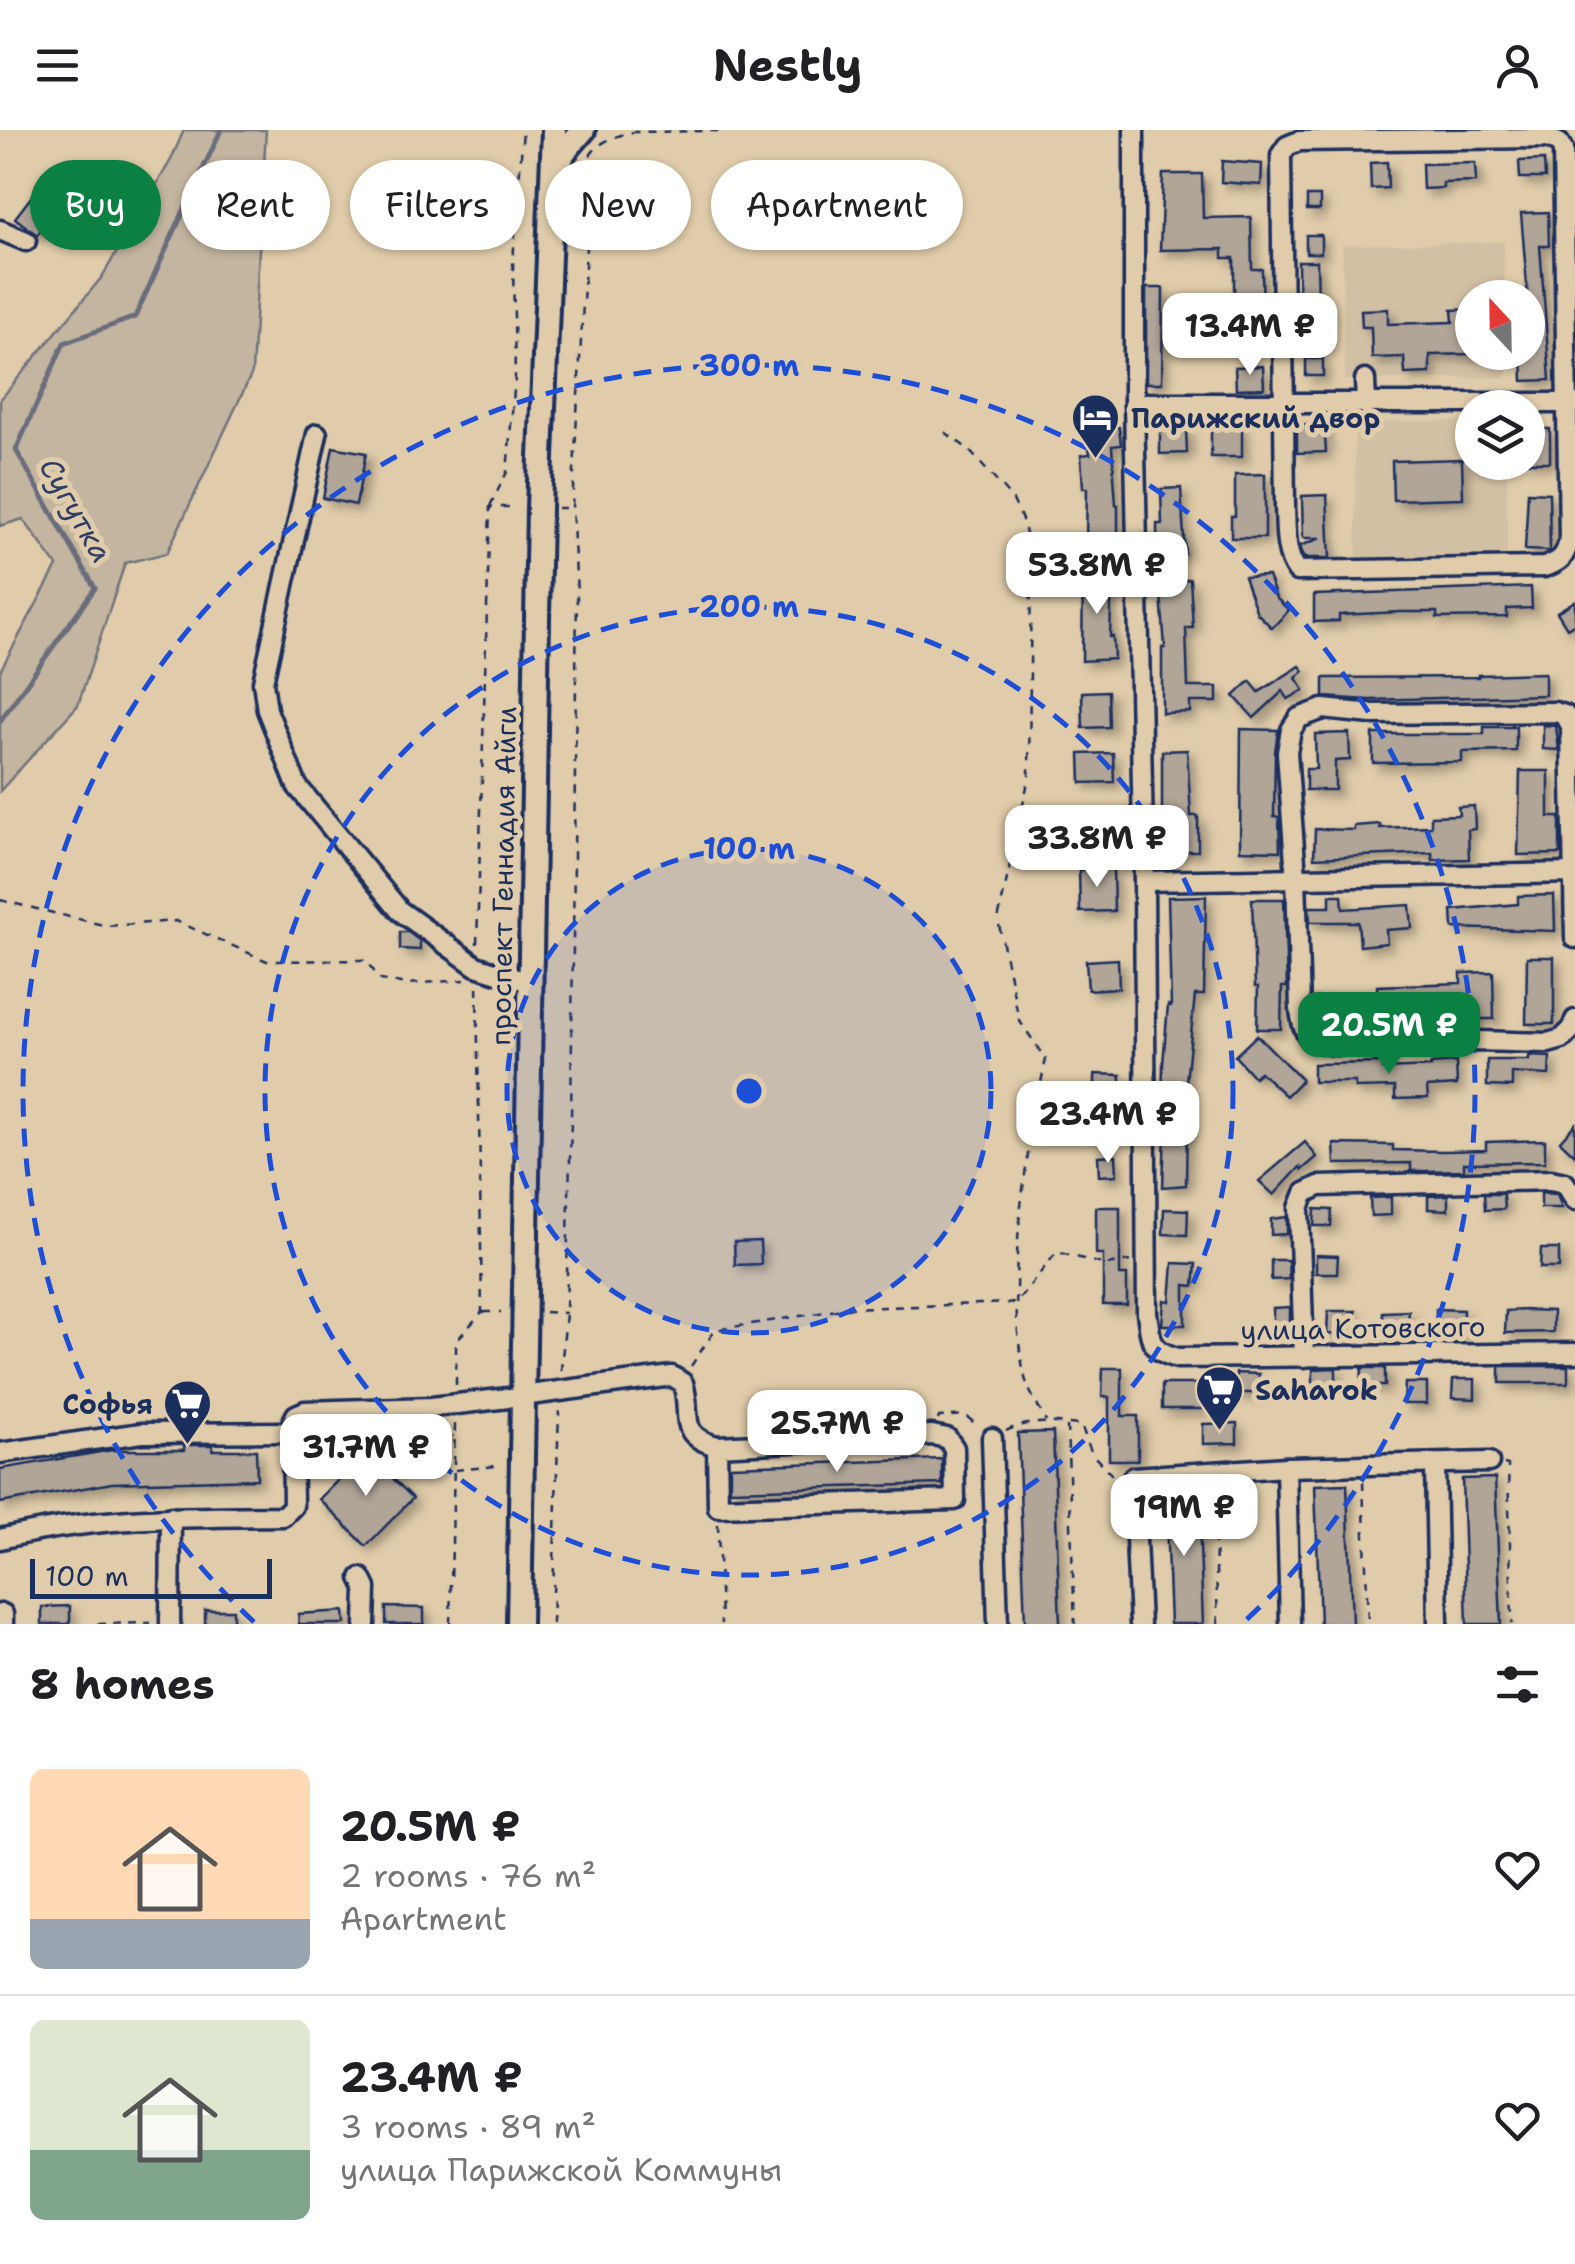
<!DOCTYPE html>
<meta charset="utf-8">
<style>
:root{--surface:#fff;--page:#f6f6f6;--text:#202124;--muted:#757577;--line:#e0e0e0;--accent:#0b8043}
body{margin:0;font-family:"Shantell Sans",sans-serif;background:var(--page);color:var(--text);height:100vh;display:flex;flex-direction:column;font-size:38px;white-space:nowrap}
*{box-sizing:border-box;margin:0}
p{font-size:32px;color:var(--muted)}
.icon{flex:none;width:55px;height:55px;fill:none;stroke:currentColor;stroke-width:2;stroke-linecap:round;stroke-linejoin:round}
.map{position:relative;height:1494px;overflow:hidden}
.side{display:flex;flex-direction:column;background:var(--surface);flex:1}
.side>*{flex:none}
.top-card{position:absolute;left:30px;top:30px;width:1000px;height:90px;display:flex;gap:20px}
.needle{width:65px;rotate:338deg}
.fabs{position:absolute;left:1455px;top:150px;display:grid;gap:20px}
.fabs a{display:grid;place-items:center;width:90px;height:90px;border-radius:50%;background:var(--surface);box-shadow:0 2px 8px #0004;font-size:50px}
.scale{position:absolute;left:30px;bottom:25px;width:242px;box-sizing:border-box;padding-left:10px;border:5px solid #1b2f5e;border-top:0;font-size:28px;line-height:35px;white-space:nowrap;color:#1b2f5e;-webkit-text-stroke:8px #e0ccaa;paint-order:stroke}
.price{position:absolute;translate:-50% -85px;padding:0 22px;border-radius:20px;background:#fff;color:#222;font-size:32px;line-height:65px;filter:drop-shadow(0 2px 5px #0008)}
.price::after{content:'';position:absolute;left:50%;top:60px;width:30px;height:22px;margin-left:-15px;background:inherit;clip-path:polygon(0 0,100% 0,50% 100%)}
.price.selected{background:var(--accent);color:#fff}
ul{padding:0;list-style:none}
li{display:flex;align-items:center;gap:30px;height:250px;padding:0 30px}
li+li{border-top:2px solid var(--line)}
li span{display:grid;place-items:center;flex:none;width:280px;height:200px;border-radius:15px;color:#555}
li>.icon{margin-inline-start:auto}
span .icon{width:120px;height:120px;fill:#fffc;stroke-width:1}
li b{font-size:42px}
h2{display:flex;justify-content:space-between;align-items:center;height:120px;padding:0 30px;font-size:42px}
.tag{padding:0 35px;border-radius:45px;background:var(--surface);box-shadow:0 2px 8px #0004;font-size:35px;line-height:90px}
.tag.selected{background:var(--accent);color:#fff}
header{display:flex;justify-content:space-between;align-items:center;height:130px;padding:0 30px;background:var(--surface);font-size:45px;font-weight:700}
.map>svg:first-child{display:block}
.built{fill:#d2c0a4}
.green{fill:#c3b59f;stroke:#6f727e;stroke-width:2.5}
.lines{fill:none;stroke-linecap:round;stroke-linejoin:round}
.stream{stroke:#696d7c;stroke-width:5}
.building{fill:#b0a597;stroke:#1b2f5e;stroke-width:2.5;filter:url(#shadow)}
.minor-casing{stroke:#1b2f5e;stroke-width:25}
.major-casing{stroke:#1b2f5e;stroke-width:30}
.path{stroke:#1b2f5e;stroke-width:2.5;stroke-dasharray:8 8;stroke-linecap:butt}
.minor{stroke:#e0ccaa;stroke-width:18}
.major{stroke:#e0ccaa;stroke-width:22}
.ring{fill:none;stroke:#1d4ed8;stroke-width:5;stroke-dasharray:18 12}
.labels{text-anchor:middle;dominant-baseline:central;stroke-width:10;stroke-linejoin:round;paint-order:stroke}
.poi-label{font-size:28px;font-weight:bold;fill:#1b2f5e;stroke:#e0ccaa;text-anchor:start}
.street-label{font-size:28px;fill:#1b2f5e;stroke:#e0ccaa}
.water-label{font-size:30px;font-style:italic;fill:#2e3e66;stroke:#e0ccaa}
.centre{fill:#1d4ed8;stroke:#e0ccaa;stroke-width:5}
.ring-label{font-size:30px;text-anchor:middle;font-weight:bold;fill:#1d4ed8;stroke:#e0ccaa;stroke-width:10;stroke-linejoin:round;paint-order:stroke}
</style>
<header><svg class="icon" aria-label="menu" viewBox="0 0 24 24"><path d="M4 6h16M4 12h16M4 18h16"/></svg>Nestly<svg class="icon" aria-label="person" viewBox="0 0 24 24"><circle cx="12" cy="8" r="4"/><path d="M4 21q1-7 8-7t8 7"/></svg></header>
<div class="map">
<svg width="1575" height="1494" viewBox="0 0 1575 1494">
<defs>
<filter id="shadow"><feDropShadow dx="6" dy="6" stdDeviation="5" flood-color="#0004"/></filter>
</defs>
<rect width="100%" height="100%" fill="#e0ccaa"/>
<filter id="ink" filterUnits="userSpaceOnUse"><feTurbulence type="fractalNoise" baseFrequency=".01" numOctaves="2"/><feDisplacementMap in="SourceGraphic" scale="20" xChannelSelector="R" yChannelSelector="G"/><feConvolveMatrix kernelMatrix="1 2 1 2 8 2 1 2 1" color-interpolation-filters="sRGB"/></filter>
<g filter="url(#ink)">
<!-- built -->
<g class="built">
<path d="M1504 112 1505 167 1472 168V222L1506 223V247L1345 250 1342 115Z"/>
<path d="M1472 291V332L1507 333V431L1357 437 1354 292Z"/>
</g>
<!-- green -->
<path class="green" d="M184 0H266L252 243 167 423 125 433 78 575 0 661V541L57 436 23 389 0 396V270L102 147 171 30Z"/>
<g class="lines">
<!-- stream -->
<path class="stream" d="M0 591 95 458 16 320 64 213 135 187 221 0"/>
</g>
<!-- building -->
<g class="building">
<path d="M1544 30 1545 48H1520L1519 31Z"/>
<path d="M1222 31 1262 34 1261 55 1221 52Z"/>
<path d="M1387 32 1388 58 1371 59 1370 33Z"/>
<path d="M1475 33 1476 52 1443 53V58L1423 59 1422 34Z"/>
<path d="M1163 44H1202L1203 88 1251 87 1252 139H1262L1263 193 1234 194V128H1223V119L1160 120Z"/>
<path d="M38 58 60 75 37 105 15 88Z"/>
<rect x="1307" y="66" width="13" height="14"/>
<path d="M1548 82 1549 116H1540L1550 250 1523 251 1522 225 1528 224V168L1521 83Z"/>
<rect x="1306" y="105" width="15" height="18"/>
<path d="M1298 131H1317L1318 172H1324V195L1299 196Z"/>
<path d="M1146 158H1163L1162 253H1146Z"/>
<path d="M1388 179V194L1453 192 1452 180 1472 179V224L1430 225V243L1405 244 1404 227 1372 228 1371 197H1362L1361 180Z"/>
<rect x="1306" y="229" width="17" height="17"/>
<path d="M1263 236 1264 258 1236 259 1235 237Z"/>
<path d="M1324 293 1326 322 1297 323V295Z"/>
<rect x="1211" y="295" width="31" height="32"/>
<path d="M1119 297 1121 315 1112 316 1116 375H1118V410H1086L1087 358H1083L1081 325 1090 324 1087 300Z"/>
<path d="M1160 298H1186L1187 323 1160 324Z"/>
<rect x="1528" y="299" width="22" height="33"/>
<path d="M333 317 366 323 356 375 323 368Z"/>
<path d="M1462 329 1463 368 1393 370 1392 331Z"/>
<path d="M1265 344V408H1231V386H1235V345Z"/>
<path d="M1181 358 1185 424H1157V394H1162L1161 359Z"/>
<path d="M1528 362 1549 363 1550 421 1525 420Z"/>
<path d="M1327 365 1330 428H1304L1300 416 1321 408H1303L1302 366Z"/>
<path d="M1083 442H1112L1110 507H1113L1114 529 1082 531Z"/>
<path d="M1268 446 1276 468 1289 480 1272 498 1257 483 1244 447Z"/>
<path d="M1190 449 1193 498H1186L1188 557H1217V572H1190V582L1162 583V518H1165L1160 450Z"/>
<path d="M1531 457 1532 478 1507 479V487L1437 488V482H1400L1339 485V491L1314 492V465Z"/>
<path d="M1575 471V493L1567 498 1557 482Z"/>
<path d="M1300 536 1304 541 1296 548 1304 560 1288 569 1283 561 1254 588 1234 566 1250 551 1259 562Z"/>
<path d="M1545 543V565L1368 570 1324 567V548L1478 547V545Z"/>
<path d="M1108 561 1109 597 1083 598 1082 562Z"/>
<path d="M1543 595 1556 596 1559 620 1543 619Z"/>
<path d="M1484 597H1516V621L1462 622V632L1373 633V604H1484Z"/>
<path d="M1241 599 1278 600 1275 622 1274 686 1279 687 1280 721 1240 720Z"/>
<path d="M1349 603 1350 630 1335 631V660H1306V639H1316L1315 604Z"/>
<path d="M1187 620 1191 686H1198V721H1162V621Z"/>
<path d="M1113 623 1114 652 1081 653 1080 624Z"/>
<path d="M1520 641H1549V687H1560V724L1518 725Z"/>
<path d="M1474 676 1475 699 1468 700 1469 729 1433 730 1432 723 1314 728 1315 699 1354 700V696L1380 694V698L1431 696V686L1459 685 1458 677Z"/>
<path d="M1116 681V699L1079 700V682Z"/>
<path d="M1113 739 1114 781 1080 782 1079 740Z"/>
<path d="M1330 765H1342L1343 779 1410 775 1412 798 1386 800 1387 813 1360 816 1358 792H1310L1309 777H1330Z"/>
<path d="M1554 765 1555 801 1453 798 1452 780 1518 774V766Z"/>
<path d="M1206 766 1204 865H1195L1182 991H1187L1186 1055 1163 1057 1166 971H1162L1163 934 1168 875 1171 876 1168 767Z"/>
<path d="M1252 769H1284L1287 857H1282L1281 899H1257L1258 857H1255Z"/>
<path d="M400 802H408L420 811V820L400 819Z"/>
<path d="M1527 827H1554V894H1526Z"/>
<path d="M1118 829 1119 858 1088 860 1086 831Z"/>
<path d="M1493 842 1494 889H1462V885H1418V882L1378 884 1377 856 1461 853V843Z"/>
<path d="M1350 866 1352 899 1323 900 1318 898 1313 868Z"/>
<path d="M1257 905 1302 950 1286 966 1260 942 1254 947 1235 926Z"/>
<path d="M1529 926 1550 927 1549 945 1512 943V957L1487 956V930H1529Z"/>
<path d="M1456 932 1457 955 1427 957 1428 968 1395 969V957L1355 958V952H1313V934L1382 933V939L1431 937V934Z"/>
<path d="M1095 944 1121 945 1120 972 1095 971Z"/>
<path d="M1575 994V1025L1560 1011Z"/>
<path d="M1545 1010V1032L1464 1033V1040L1425 1041H1411V1033L1335 1034 1334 1014 1393 1015V1020L1444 1021 1486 1020V1012Z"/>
<path d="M1305 1012 1317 1027 1302 1040 1300 1037 1274 1065 1259 1051Z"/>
<path d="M1116 1025 1117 1045 1099 1046 1098 1026Z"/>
<path d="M1541 1063 1557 1064 1562 1078H1541Z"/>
<path d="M1484 1064H1503L1504 1079 1485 1080Z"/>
<path d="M1448 1065V1080L1428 1079V1066Z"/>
<path d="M1391 1067V1085L1371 1086 1370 1068Z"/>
<path d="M1096 1077H1120V1145H1127V1175H1103V1124H1096Z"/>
<path d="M1164 1079 1188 1080 1187 1105 1163 1104Z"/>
<path d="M1315 1079 1332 1080 1331 1096H1314Z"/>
<path d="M1287 1087V1104L1271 1105V1089Z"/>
<path d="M760 1111 761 1134 735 1135 734 1112Z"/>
<path d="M1541 1119H1559V1138H1540Z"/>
<path d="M1316 1125 1338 1126 1337 1143H1316Z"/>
<path d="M1271 1130H1288L1289 1149 1271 1150Z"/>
<path d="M1173 1133 1196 1134 1194 1156 1185 1155V1195H1162L1164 1170 1170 1171Z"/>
<path d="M1290 1177V1196H1273V1178Z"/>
<path d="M1436 1179 1463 1180 1462 1205 1436 1204Z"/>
<path d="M1527 1180 1553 1181V1202L1505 1203 1506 1181Z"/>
<path d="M1328 1181H1356L1355 1205 1327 1204Z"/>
<path d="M1409 1181 1407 1206H1382L1383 1182Z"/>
<rect x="1500" y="1236" width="68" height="17"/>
<path d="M1103 1238H1122V1286H1138V1330H1109V1267H1102Z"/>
<path d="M1336 1238V1256L1313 1255V1239Z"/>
<path d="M1362 1238H1385V1256H1361Z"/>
<path d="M1236 1243 1259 1244 1258 1263H1235Z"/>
<path d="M1453 1249H1475V1269L1452 1268Z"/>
<path d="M1405 1253H1427V1274H1404Z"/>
<rect x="1162" y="1254" width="40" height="25"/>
<path d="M1237 1293V1313L1203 1314V1294Z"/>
<path d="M1053 1302 1060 1494H1025L1018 1303Z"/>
<path d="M184 1315H213V1320H256L257 1349 112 1353 0 1373V1339L112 1320H184Z"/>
<path d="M366 1322 413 1368 366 1416 319 1369Z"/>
<path d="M942 1329V1354L730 1360V1336Z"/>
<path d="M1495 1348 1501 1494H1467L1462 1349Z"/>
<path d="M1347 1354 1352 1494H1320L1315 1355Z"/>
<path d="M1198 1363 1203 1494H1170L1165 1364Z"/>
<path d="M70 1476V1494H42V1477Z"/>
<path d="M386 1477 424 1478V1494H386Z"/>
<rect x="205" y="1480" width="28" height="14"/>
<path d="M344 1481 345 1494H299L298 1484Z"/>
</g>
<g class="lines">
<defs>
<g id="minor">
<path d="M1134 0V273L1144 751 1147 1183C1151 1209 1149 1221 1178 1228L1575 1223"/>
<path d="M1547 8 1559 13 1563 20 1569 411C1565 427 1560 432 1544 437L1297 441C1284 424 1286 396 1285 376L1281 25 1287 16 1299 11Z"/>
<path d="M0 100 26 111"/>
<path d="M1365 250 1366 275"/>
<path d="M1134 273H1575"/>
<path d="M317 304 263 552 267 580 297 656 400 781 476 836 517 849"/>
<path d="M1144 751 1575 743"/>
<path d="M1575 808 1571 596 1565 585 1555 582 1372 584 1323 579 1299 588 1291 600 1287 622 1296 746 1300 879C1303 906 1309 913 1336 915L1479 911 1548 913 1562 909 1572 899 1575 890"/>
<path d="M1304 1227 1299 1078 1305 1063 1319 1056 1551 1050 1565 1053 1575 1070"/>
<path d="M522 1266 672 1246 683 1253C693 1285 675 1305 717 1316"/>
<path d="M932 1305 947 1308 954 1318 955 1370 718 1377 717 1316Z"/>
<path d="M992 1308 998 1494"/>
<path d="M0 1323 142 1303 292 1302"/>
<path d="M1435 1335 1438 1494"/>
<path d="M1286 1337 1290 1494"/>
<path d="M0 1409C92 1386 188 1387 283 1386L293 1376 292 1293 296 1285 305 1281 432 1277 508 1268"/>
<path d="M361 1448 366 1458 365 1494"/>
<path d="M0 1484H3V1494"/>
<path d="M170 1494 171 1387"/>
<path d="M1140 1494 1133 1347 1286 1337 1489 1332"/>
</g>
<g id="major">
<path d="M556 42 564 22 583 0"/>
<path d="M519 1494 539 378 554 0"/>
</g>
</defs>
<!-- minor casing -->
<use href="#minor" class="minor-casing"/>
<!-- major casing -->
<use href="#major" class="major-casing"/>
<!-- path -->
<g class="path">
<path d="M945 302 968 319 1013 370 1024 394 1031 431 1029 647 998 790 1019 890 1046 929C1026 1022 1004 1150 1024 1243 1027 1260 1039 1277 1046 1292"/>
<path d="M490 376 507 342 515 248 513 131 523 0"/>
<path d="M557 378H572"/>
<path d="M0 770 107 796 176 791 267 831 365 830 381 850 407 854 465 850"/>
<path d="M477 814 490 377H516"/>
<path d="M483 1182H501"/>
<path d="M545 1182 566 1183"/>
<path d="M691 1236 715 1200 849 1178 1016 1173 1057 1122 1106 1135 1130 1131"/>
<path d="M561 1241 566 1183 571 990 577 462 572 378 591 24C601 10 618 5 634 2L789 0"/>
<path d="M456 1255V1211L482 1182 477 852"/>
<path d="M938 1290 939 1287 965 1285 978 1296"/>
<path d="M1067 1296 1075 1494"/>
<path d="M1006 1301C1029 1289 1056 1293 1081 1295L1092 1324 1111 1344 1118 1345"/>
<path d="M309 1312 454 1306"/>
<path d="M1504 1334 1508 1335 1512 1494"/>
<path d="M455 1340 496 1336"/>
<path d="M1363 1352 1368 1494"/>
<path d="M1213 1358 1218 1494"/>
<path d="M718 1394 721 1494"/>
<path d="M97 1494 151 1493"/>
<path d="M450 1494 455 1293"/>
<path d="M552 1494 559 1281"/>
</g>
<!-- minor -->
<use href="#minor" class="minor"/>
<!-- major -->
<use href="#major" class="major"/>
</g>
</g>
<!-- distance rings -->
<circle cx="749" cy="961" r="242" fill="#1d4ed8" fill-opacity=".12"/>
<g class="ring">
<circle cx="749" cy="961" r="242"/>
<circle cx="749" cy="961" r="484"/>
<path d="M254 1492A726 726 0 1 1 1244 1492"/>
</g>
<!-- icons -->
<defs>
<symbol id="hotel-pin" viewBox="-11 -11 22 30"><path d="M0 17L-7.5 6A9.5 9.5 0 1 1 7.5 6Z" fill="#1b2f5e" stroke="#e0ccaa"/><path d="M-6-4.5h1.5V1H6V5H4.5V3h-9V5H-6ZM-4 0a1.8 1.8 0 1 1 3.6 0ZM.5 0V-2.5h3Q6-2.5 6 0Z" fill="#fff"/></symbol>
<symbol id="supermarket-pin" viewBox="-11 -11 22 30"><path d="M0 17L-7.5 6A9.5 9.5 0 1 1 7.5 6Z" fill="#1b2f5e" stroke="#e0ccaa"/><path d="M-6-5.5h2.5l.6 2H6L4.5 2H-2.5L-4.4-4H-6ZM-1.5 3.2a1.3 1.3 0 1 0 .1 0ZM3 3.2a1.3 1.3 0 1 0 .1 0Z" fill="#fff"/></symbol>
</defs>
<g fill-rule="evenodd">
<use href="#hotel-pin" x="1068" y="260" width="55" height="75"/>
<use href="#supermarket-pin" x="1192" y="1232" width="55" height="75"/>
<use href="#supermarket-pin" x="160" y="1246" width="55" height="75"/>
</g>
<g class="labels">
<!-- poi labels -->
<g class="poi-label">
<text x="1131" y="288">Парижский двор</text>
<text x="1255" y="1260">Saharok</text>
<text x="153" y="1274" text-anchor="end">Софья</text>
</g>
<!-- street labels -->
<g class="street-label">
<text transform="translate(503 746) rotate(-89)">проспект Геннадия Айги</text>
<text transform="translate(1363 1198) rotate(-1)">улица Котовского</text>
</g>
<!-- water labels -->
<g class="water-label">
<text transform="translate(76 380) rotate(60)">Сугутка</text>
</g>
</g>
<circle cx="749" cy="961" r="15" class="centre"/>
<g class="ring-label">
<text x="749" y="246">300 m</text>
<text x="749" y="487">200 m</text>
<text x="749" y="729">100 m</text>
</g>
</svg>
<div class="fabs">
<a><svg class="needle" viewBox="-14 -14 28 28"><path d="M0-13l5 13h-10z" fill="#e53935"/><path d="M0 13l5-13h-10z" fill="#757577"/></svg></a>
<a><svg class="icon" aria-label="layers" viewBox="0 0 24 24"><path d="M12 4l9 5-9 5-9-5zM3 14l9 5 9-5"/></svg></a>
</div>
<div class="scale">100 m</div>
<b class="price" style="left:1250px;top:248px">13.4M ₽</b>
<b class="price" style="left:1097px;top:487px">53.8M ₽</b>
<b class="price" style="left:1097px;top:760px">33.8M ₽</b>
<b class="price selected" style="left:1389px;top:947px">20.5M ₽</b>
<b class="price" style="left:1108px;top:1036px">23.4M ₽</b>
<b class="price" style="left:837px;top:1345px">25.7M ₽</b>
<b class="price" style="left:366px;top:1369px">31.7M ₽</b>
<b class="price" style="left:1184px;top:1429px">19M ₽</b>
<div class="top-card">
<a class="tag selected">Buy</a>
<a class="tag">Rent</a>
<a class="tag">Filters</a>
<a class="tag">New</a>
<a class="tag">Apartment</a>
</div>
</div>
<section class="side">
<h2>8 homes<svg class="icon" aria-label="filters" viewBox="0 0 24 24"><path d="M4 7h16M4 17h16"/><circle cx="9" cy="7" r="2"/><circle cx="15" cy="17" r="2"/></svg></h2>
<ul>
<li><span style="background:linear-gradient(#ffd9b3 75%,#9aa5b1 0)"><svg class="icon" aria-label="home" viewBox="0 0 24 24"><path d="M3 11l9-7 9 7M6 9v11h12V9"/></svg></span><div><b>20.5M ₽</b><p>2 rooms · 76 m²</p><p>Apartment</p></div><svg class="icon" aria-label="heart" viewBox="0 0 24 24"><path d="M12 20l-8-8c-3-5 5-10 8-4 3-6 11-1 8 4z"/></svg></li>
<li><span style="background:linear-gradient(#dfe7d0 65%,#7fa58c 0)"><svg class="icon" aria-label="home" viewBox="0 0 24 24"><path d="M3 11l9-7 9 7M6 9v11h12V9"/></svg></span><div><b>23.4M ₽</b><p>3 rooms · 89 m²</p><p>улица Парижской Коммуны</p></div><svg class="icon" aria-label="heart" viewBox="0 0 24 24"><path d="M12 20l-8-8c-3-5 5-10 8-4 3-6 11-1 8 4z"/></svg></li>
</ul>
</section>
